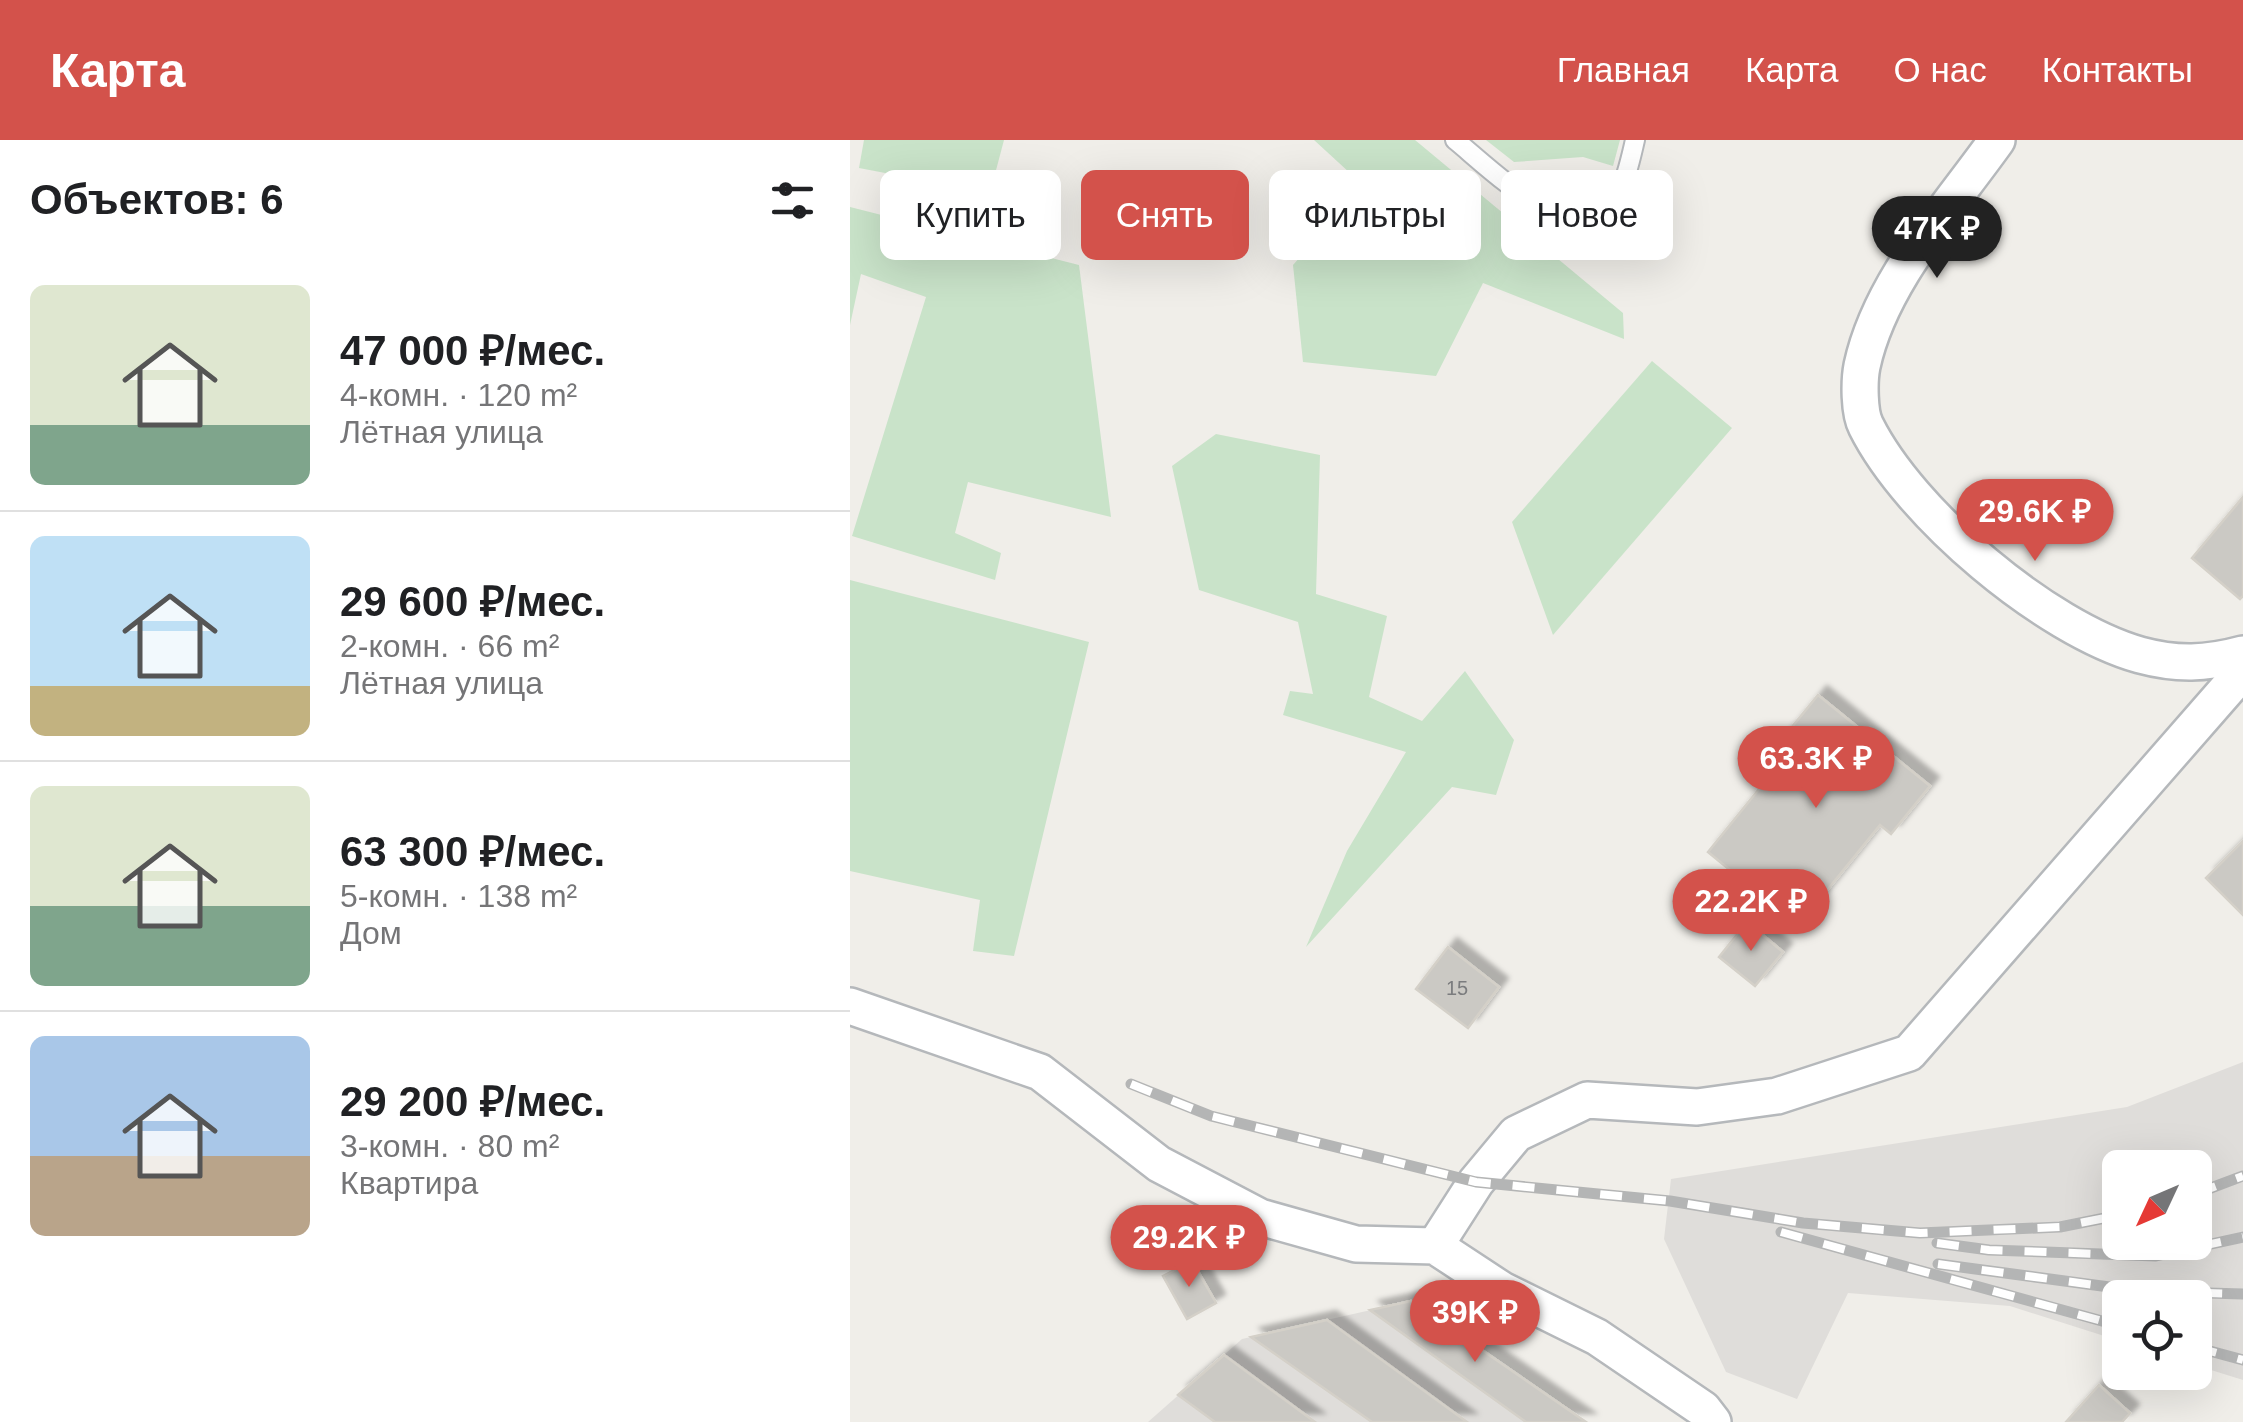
<!DOCTYPE html>
<html lang="ru">
<meta charset="utf-8">
<style>
:root{--surface:#fff;--page:#f2f2f2;--text:#202124;--muted:#757577;--line:#e0e0e0;--accent:#d3524b}
body{margin:0;font-family:Helvetica,sans-serif;background:var(--page);color:var(--text);height:100vh;display:flex;flex-direction:column;font-size:38px;white-space:nowrap}
*{box-sizing:border-box;margin:0}
p{font-size:32px;color:var(--muted)}
.icon{flex:none;width:55px;height:55px;fill:none;stroke:currentColor;stroke-width:2;stroke-linecap:round;stroke-linejoin:round}
.map{position:relative;flex:1;overflow:hidden}
.sheet{display:flex;flex-direction:column;background:var(--surface);width:850px}
.sheet>*{flex:none}
.banner{position:absolute;left:30px;top:30px;width:950px;height:90px;display:flex;gap:20px}
.needle{width:65px;rotate:226deg}
.fabs{position:absolute;left:1252px;top:1010px;display:grid;gap:20px}
.fabs a{display:grid;place-items:center;width:110px;height:110px;border-radius:15px;background:var(--surface);box-shadow:0 10px 40px #0002;font-size:50px}
.price{position:absolute;translate:-50% -85px;padding:0 22px;border-radius:35px;background:var(--accent);color:#fff;font-size:32px;line-height:65px;filter:drop-shadow(0 2px 5px #0008)}
.price::after{content:'';position:absolute;left:50%;top:60px;width:30px;height:22px;margin-left:-15px;background:inherit;clip-path:polygon(0 0,100% 0,50% 100%)}
.price.current{background:#222;color:#fff}
ul{padding:0;list-style:none}
li{display:flex;align-items:center;gap:30px;height:250px;padding:0 30px}
li+li{border-top:2px solid var(--line)}
li span{display:grid;place-items:center;flex:none;width:280px;height:200px;border-radius:15px;color:#555}
li>.icon{margin-inline-start:auto}
span .icon{width:120px;height:120px;fill:#fffc;stroke-width:1}
li b{font-size:42px}
h2{display:flex;justify-content:space-between;align-items:center;height:120px;padding:0 30px;font-size:42px}
.chip{padding:0 35px;border-radius:15px;background:var(--surface);box-shadow:0 10px 40px #0002;font-size:35px;line-height:90px}
.chip.current{background:var(--accent);color:#fff}
header{display:flex;align-items:center;gap:60px;box-sizing:border-box;height:140px;padding:0 50px;background:var(--accent);color:#fff}
header strong{font-size:48px}
nav{display:flex;gap:55px;margin-inline-start:auto;font-size:35px}
main{display:flex;flex:1;min-height:0}
.map>svg:first-child{display:block}
.industrial{fill:#dfddda;fill-rule:evenodd}
.green{fill:#c9e3c9}
.building{fill:#cbc9c4;stroke:#d4d0c8;stroke-width:2.5;filter:url(#shadow)}
.lines{fill:none;stroke-linecap:round;stroke-linejoin:round}
.lane-casing{stroke:#b5b8bb;stroke-width:22}
.street-casing{stroke:#b5b8bb;stroke-width:40}
.lane{stroke:#fff;stroke-width:18}
.street{stroke:#fff;stroke-width:35}
.rail-casing{stroke:#b4b5b5;stroke-width:11}
.rail{stroke:#fff;stroke-width:8;stroke-dasharray:22;stroke-linecap:butt}
.labels{text-anchor:middle;dominant-baseline:central;stroke-width:10;stroke-linejoin:round;paint-order:stroke}
.number-label{font-size:20px;fill:#7b7c7e}
</style>
<header>
<strong>Карта</strong>
<nav><a>Главная</a><a>Карта</a><a>О нас</a><a>Контакты</a></nav>
</header>
<main>
<section class="sheet">
<h2>Объектов: 6<svg class="icon" aria-label="filters" viewBox="0 0 24 24"><path d="M4 7h16M4 17h16"/><circle cx="9" cy="7" r="2"/><circle cx="15" cy="17" r="2"/></svg></h2>
<ul>
<li><span style="background:linear-gradient(#dfe7d0 70%,#7fa58c 0)"><svg class="icon" aria-label="home" viewBox="0 0 24 24"><path d="M3 11l9-7 9 7M6 9v11h12V9"/></svg></span><div><b>47 000 ₽/мес.</b><p>4-комн. · 120 m²</p><p>Лётная улица</p></div></li>
<li><span style="background:linear-gradient(#bfe0f5 75%,#c2b280 0)"><svg class="icon" aria-label="home" viewBox="0 0 24 24"><path d="M3 11l9-7 9 7M6 9v11h12V9"/></svg></span><div><b>29 600 ₽/мес.</b><p>2-комн. · 66 m²</p><p>Лётная улица</p></div></li>
<li><span style="background:linear-gradient(#dfe7d0 60%,#7fa58c 0)"><svg class="icon" aria-label="home" viewBox="0 0 24 24"><path d="M3 11l9-7 9 7M6 9v11h12V9"/></svg></span><div><b>63 300 ₽/мес.</b><p>5-комн. · 138 m²</p><p>Дом</p></div></li>
<li><span style="background:linear-gradient(#a9c7e8 60%,#b9a48a 0)"><svg class="icon" aria-label="home" viewBox="0 0 24 24"><path d="M3 11l9-7 9 7M6 9v11h12V9"/></svg></span><div><b>29 200 ₽/мес.</b><p>3-комн. · 80 m²</p><p>Квартира</p></div></li>
</ul>
</section>
<div class="map">
<svg width="1393" height="1282" viewBox="0 0 1393 1282">
<defs>
<filter id="shadow"><feDropShadow dx="9" dy="-9" stdDeviation="2.5" flood-color="#0004"/></filter>
</defs>
<rect width="100%" height="100%" fill="#f0eee9"/>
<!-- industrial -->
<g class="industrial">
<path d="M1393 922V1240L1345 1225V1158H1270V1201L1160 1166 998 1153 947 1259 876 1232 814 1099 821 1039 1277 967ZM1270 1028H1345V1102H1270Z"/>
<path d="M561 1161 727 1282H298L392 1199Z"/>
</g>
<!-- green -->
<g class="green">
<path d="M14 0H154L140 53 9 28Z"/>
<path d="M464 0H565L773 173 774 199 633 143 586 236 453 222 443 125 513 45Z"/>
<path d="M636 0H770L763 26 733 17 664 22Z"/>
<path d="M0 67 229 125 261 377 118 342 105 393 151 413 145 440 2 396 76 157 11 134 0 185Z"/>
<path d="M802 221 882 288 703 495 662 382Z"/>
<path d="M366 294 470 315 466 454 537 476 519 557 572 581 615 531 664 600 646 655 602 647 456 807 497 711 556 612 433 575 440 551 463 554 448 482 349 450 322 326Z"/>
<path d="M0 440 239 502 164 816 123 811 130 760 0 731Z"/>
</g>
<!-- building -->
<g class="building">
<path d="M1393 357V456L1390 459 1342 418Z"/>
<path d="M968 555 1080 646 1041 694 1030 685 948 786 858 712 939 612 928 604Z"/>
<path d="M1393 701V775L1356 738Z"/>
<path d="M897 782 933 812 905 846 869 817Z"/>
<path d="M598 807 649 847 618 888 566 849Z"/>
<path d="M342 1121 366 1163 337 1179 313 1136Z"/>
<path d="M561 1161 736 1282H676L520 1170Z"/>
<path d="M477 1180 617 1282H522L401 1197Z"/>
<path d="M374 1215 465 1282H365L328 1255Z"/>
<path d="M1249 1245 1280 1273 1272 1282H1216Z"/>
</g>
<g class="lines">
<defs>
<path id="lane" d="M605 0C639 27 732 123 769 53 777 37 781 17 785 0"/>
<g id="street">
<path d="M1147 0C1098 69 1030 142 1012 226 1009 241 1009 273 1016 286 1060 374 1195 488 1290 515 1327 525 1356 524 1393 514"/>
<path d="M0 866 190 932 309 1024 410 1077 506 1104 585 1106 652 1150 747 1197 853 1269 863 1282"/>
<path d="M585 1106 626 1042 666 994 737 960 847 967 927 956 1059 913 1393 531"/>
</g>
</defs>
<!-- lane casing -->
<use href="#lane" class="lane-casing"/>
<!-- street casing -->
<use href="#street" class="street-casing"/>
<!-- lane -->
<use href="#lane" class="lane"/>
<!-- street -->
<use href="#street" class="street"/>
<defs>
<g id="rail">
<path d="M281 944 361 976 626 1042 820 1061 953 1083 1070 1093 1210 1087 1270 1075"/>
<path d="M1345 1054 1393 1036"/>
<path d="M931 1092 1270 1186"/>
<path d="M1087 1103 1139 1110 1306 1116 1393 1097"/>
<path d="M1088 1124 1289 1151 1393 1154"/>
<path d="M1345 1207 1393 1220"/>
</g>
</defs>
<!-- rail casing -->
<use href="#rail" class="rail-casing"/>
<!-- rail -->
<use href="#rail" class="rail"/>
</g>
<g class="labels">
<!-- number labels -->
<g class="number-label">
<text x="607" y="848">15</text>
</g>
</g>
</svg>
<div class="fabs">
<a><svg class="needle" viewBox="-14 -14 28 28"><path d="M0-13l5 13h-10z" fill="#e53935"/><path d="M0 13l5-13h-10z" fill="#757577"/></svg></a>
<a><svg class="icon" aria-label="locate" viewBox="0 0 24 24"><circle cx="12" cy="12" r="6"/><path d="M12 2v4M12 18v4M2 12h4M18 12h4"/></svg></a>
</div>
<b class="price current" style="left:1087px;top:141px">47K ₽</b>
<b class="price" style="left:1185px;top:424px">29.6K ₽</b>
<b class="price" style="left:966px;top:671px">63.3K ₽</b>
<b class="price" style="left:901px;top:814px">22.2K ₽</b>
<b class="price" style="left:339px;top:1150px">29.2K ₽</b>
<b class="price" style="left:625px;top:1225px">39K ₽</b>
<div class="banner">
<a class="chip">Купить</a>
<a class="chip current">Снять</a>
<a class="chip">Фильтры</a>
<a class="chip">Новое</a>
</div>
</div>
</main>
